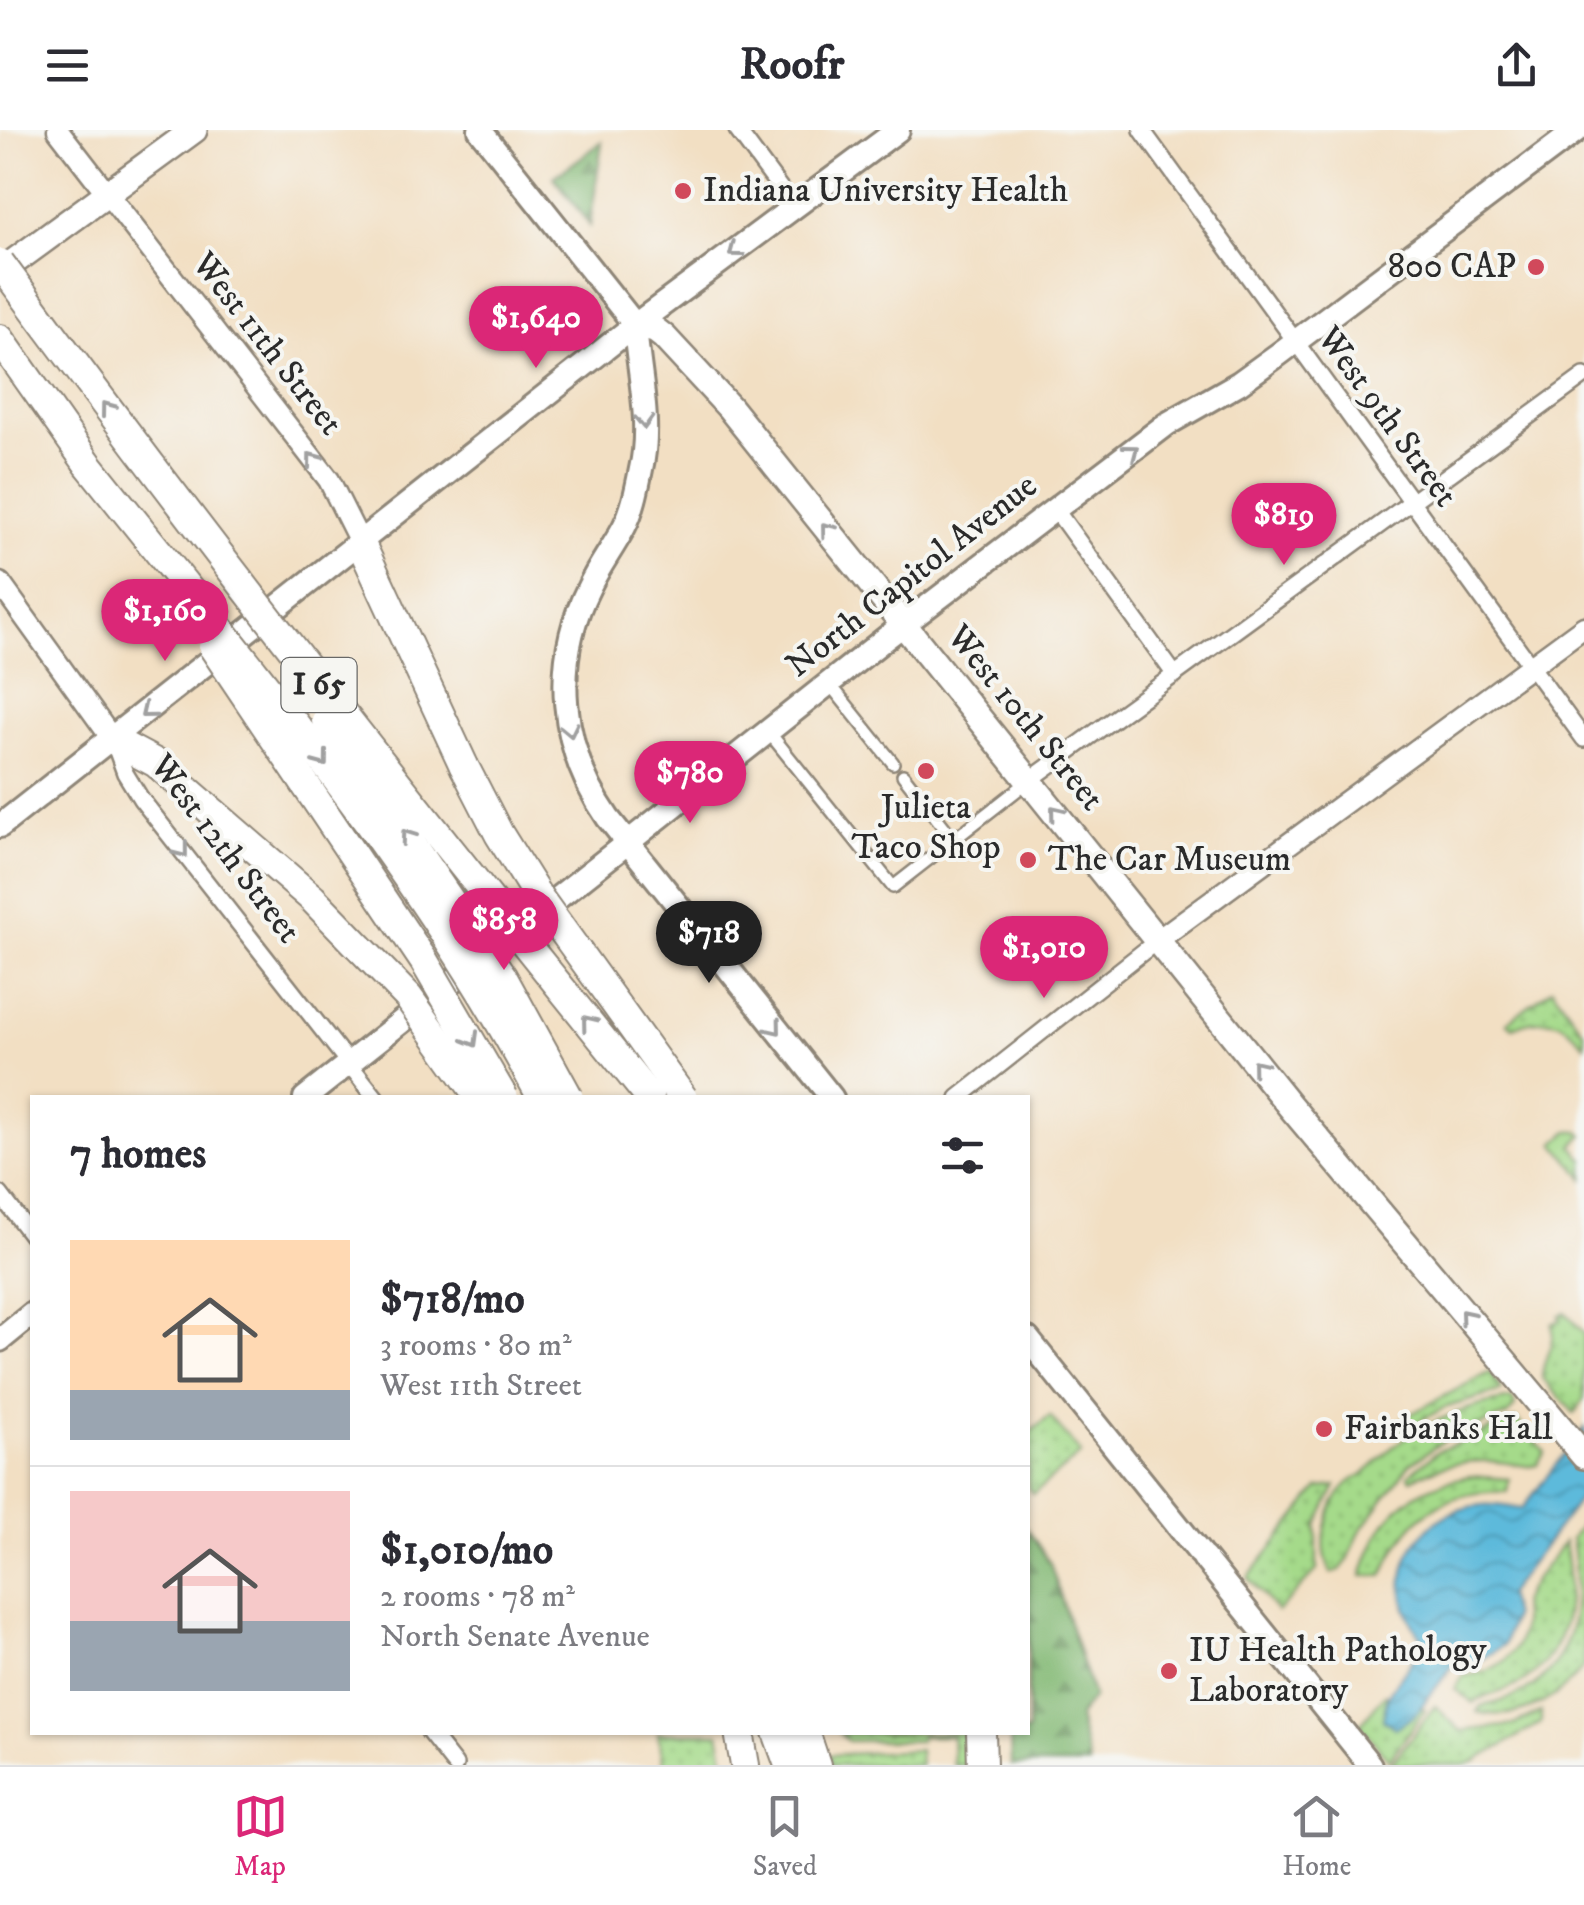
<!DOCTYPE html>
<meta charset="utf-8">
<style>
:root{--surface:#fff;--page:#f7f7f7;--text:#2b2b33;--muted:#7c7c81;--line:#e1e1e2;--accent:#db2777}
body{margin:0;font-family:"IM FELL DW Pica",serif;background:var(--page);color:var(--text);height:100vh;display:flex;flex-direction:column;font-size:38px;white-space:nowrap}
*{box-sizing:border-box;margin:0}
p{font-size:32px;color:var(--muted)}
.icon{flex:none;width:55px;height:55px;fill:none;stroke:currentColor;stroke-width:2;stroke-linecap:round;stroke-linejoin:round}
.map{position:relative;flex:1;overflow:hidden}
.drawer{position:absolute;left:30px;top:965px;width:1000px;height:640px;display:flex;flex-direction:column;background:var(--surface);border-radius:0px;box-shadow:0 2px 8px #0004}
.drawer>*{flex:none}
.price{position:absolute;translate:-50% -85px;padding:0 22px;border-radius:35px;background:var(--accent);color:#fff;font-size:32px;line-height:65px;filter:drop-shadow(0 2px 5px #0008)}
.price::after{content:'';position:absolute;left:50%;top:60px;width:30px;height:22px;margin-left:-15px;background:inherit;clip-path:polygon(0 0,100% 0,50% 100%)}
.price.current{background:#222;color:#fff}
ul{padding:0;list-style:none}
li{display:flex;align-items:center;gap:30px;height:250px;padding:0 40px}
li+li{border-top:2px solid var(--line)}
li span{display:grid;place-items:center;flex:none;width:280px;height:200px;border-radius:0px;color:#555}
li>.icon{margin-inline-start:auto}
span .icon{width:120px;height:120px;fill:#fffc;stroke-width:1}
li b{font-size:42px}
h2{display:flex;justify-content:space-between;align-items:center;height:120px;padding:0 40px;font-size:42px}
header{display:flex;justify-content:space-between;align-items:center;height:130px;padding:0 40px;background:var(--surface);font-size:45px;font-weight:700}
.menu{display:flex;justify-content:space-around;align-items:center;height:140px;border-top:2px solid var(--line);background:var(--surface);font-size:28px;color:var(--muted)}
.menu a{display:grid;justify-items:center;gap:5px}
.menu .current{color:var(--accent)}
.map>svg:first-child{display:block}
.grass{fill:url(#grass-dots);stroke:#68825a;stroke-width:2.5}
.forest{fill:url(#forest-firs);stroke:#587250;stroke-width:2.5}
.water{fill:url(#water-waves);stroke:#447283;stroke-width:2.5}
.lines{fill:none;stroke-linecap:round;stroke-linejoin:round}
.pedestrian-casing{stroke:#8e8577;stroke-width:16}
.minor-casing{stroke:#8e8577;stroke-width:20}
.tertiary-casing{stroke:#8e8577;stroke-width:25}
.secondary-casing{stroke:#8e8577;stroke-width:28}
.primary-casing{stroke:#8e8577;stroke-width:30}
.motorway-casing{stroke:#8e8577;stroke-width:32}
.pedestrian{stroke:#fff;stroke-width:11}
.minor{stroke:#fff;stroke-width:15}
.tertiary{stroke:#fff;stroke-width:20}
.secondary{stroke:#fff;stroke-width:22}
.primary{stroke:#fff;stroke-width:25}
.motorway{stroke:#fff;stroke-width:28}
.motorway-bridge-casing{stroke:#8e8577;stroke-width:32;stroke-linecap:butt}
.motorway-bridge{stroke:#fff;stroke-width:28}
.oneway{stroke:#a0a0a0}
.poi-dot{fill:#d1495b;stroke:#f6f6f2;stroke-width:4}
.labels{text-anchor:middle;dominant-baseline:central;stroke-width:8;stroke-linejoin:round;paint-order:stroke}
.shield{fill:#f6f6f2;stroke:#686867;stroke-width:2.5}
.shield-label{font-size:32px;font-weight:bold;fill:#2b2b2b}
.poi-label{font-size:35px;fill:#2b2b2b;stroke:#f6f6f2;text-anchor:start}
.street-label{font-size:35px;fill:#2b2b2b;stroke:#f6f6f2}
</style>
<header><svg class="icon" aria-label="menu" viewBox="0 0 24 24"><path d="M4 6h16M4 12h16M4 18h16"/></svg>Roofr<svg class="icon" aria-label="share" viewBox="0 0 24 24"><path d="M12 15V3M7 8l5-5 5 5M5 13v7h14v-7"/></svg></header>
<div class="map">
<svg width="1584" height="1635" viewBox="0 0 1584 1635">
<defs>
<pattern id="grass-dots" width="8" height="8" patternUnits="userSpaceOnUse" patternTransform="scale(2.5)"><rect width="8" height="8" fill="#a5da8a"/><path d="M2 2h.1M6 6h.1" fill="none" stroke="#8ebb77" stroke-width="1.8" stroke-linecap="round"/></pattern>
<pattern id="forest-firs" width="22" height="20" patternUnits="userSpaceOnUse" patternTransform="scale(2.5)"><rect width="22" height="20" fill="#84ba76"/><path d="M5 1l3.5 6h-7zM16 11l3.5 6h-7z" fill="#6c9761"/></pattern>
<pattern id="water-waves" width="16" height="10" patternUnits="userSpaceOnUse" patternTransform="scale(2.5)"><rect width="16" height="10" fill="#5dbadb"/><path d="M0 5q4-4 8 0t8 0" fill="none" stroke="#4d97b2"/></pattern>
</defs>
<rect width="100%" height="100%" fill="#f6f6f2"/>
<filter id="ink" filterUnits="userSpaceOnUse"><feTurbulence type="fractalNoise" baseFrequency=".01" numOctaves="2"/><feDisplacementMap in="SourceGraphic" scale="20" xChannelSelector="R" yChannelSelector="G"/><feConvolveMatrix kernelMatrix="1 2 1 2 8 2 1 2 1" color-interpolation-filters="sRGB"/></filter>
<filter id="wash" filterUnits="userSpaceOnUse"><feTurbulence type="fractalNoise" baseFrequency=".0048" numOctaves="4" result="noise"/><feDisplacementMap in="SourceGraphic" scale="40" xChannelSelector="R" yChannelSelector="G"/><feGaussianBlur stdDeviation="2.25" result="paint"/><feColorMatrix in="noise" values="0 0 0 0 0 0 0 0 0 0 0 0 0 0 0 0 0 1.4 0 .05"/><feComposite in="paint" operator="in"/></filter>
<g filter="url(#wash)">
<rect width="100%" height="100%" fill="#f2dfc3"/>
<!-- grass -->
<g class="grass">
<path d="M1552 858 1584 902V915C1563 887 1546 886 1513 897L1507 892Z"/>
<path d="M1569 1001H1580L1583 1005 1573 1016 1584 1030V1049L1555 1013Z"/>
<path d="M1565 1182 1584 1203V1269L1574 1283 1542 1248C1542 1228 1556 1215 1552 1194L1561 1190 1559 1186Z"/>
<path d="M1490 1242 1502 1261 1444 1278 1396 1304 1401 1289Z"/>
<path d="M1512 1269 1515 1276 1508 1285 1446 1309 1409 1335 1359 1403 1348 1430 1340 1440 1331 1443C1317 1414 1326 1378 1347 1355 1352 1349 1360 1347 1366 1342 1377 1334 1385 1323 1395 1315 1430 1290 1470 1275 1512 1269Z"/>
<path d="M1050 1286 1081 1324 1033 1364 1028 1357V1304Z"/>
<path d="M1516 1289 1545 1322 1537 1334C1523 1338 1512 1333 1498 1332 1467 1328 1439 1336 1411 1349L1408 1345 1438 1321Z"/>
<path d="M1470 1346 1509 1349 1507 1362C1444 1358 1405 1388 1383 1446H1362C1379 1386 1407 1357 1470 1346Z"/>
<path d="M1336 1356 1317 1395V1440L1277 1482 1248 1448 1319 1358Z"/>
<path d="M1584 1390V1536C1559 1570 1519 1592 1477 1582L1481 1576C1571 1561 1584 1487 1571 1408Z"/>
<path d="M1564 1412C1573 1463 1572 1519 1523 1552 1508 1562 1488 1563 1473 1573L1455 1559 1463 1546C1494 1543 1520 1527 1522 1494 1523 1486 1520 1477 1522 1470 1529 1453 1553 1428 1564 1412Z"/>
<path d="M1385 1564 1387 1567 1383 1589 1394 1597 1414 1586 1421 1577 1425 1580 1389 1630 1360 1595Z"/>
<path d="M1435 1576 1461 1601 1513 1595 1541 1582V1593L1474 1632 1463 1635H1394L1392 1633Z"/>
<path d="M658 1603H719L726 1635H664Z"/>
<path d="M839 1603H965L966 1635H953L952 1606H920V1611H848Z"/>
<path d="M919 1620 920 1635H832L829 1625Z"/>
</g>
<!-- forest -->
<g class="forest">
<path d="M602 12 590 96 554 47Z"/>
<path d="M1028 1400 1050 1433 1093 1567 1078 1587 1089 1635H1011L1010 1603 1028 1602Z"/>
</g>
<!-- water -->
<path class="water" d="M1584 1298V1363L1507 1465 1513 1486 1504 1515 1478 1532 1457 1530 1414 1586 1395 1598 1383 1589 1388 1565 1425 1512C1377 1457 1411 1381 1483 1375 1496 1374 1509 1377 1522 1379Z"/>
</g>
<g filter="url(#ink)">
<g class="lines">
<defs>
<g id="pedestrian">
<path d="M829 553 893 633"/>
<path d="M768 601 893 757 1030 650"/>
<path d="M903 645 954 710"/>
</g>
<g id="minor">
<path d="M737 0 794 77"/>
<path d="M1142 0 1584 609"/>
<path d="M1055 379 1175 545"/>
<path d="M113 610 125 643 141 669 376 968"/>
<path d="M1030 650 1584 246"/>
<path d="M958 968 1158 810"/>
<path d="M0 1064 32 1106"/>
<path d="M429 1602 455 1635"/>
</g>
<g id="tertiary">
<path d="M58 0 329 350 361 414"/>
<path d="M0 453 113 610"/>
<path d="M1158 810 1584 497"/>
</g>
<g id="secondary">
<path d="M480 0 635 195"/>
<path d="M635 195C638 242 652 292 641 339 637 359 633 380 624 397 613 418 599 436 589 457 551 532 560 619 608 688L832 968"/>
<path d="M0 696 635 195 898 0"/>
<path d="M305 968 886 508 1167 294 1239 253 1279 224 1577 0"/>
<path d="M1028 1209 1199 1422"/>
<path d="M0 1210 32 1184"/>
<path d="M1204 1428 1370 1635"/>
</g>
<g id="primary">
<path d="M0 142 194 0"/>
<path d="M635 195 655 200 664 207 729 277 1290 976 1584 1326"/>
</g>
<g id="motorway">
<path d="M0 209 88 334"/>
<path d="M361 414 464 636"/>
<path d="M113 610 156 633 312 768"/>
<path d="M739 1602 745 1635"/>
<path d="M777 1602 789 1635"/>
<path d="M805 1602 816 1635"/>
<path d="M981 1602 982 1635"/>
</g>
</defs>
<!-- pedestrian casing -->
<use href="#pedestrian" class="pedestrian-casing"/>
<!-- minor casing -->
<use href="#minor" class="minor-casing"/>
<!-- tertiary casing -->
<use href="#tertiary" class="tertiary-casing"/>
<!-- secondary casing -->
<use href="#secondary" class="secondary-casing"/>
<!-- primary casing -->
<use href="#primary" class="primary-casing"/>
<!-- motorway casing -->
<use href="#motorway" class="motorway-casing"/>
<!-- pedestrian -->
<use href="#pedestrian" class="pedestrian"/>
<!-- minor -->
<use href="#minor" class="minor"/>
<!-- tertiary -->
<use href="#tertiary" class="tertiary"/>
<!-- secondary -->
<use href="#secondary" class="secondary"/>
<!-- primary -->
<use href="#primary" class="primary"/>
<!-- motorway -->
<use href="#motorway" class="motorway"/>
<defs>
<g id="motorway-bridge">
<path d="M0 133C209 417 427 694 650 968"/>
<path d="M88 334C250 537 420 737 542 968"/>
<path d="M213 517 424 831 504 968"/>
<path d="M326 591 502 846 569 968"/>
<path d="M464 636 499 704 537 765 683 968"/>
<path d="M312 768 408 867 480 968"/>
</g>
</defs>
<!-- motorway-bridge casing -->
<use href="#motorway-bridge" class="motorway-bridge-casing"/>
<!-- motorway-bridge -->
<use href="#motorway-bridge" class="motorway-bridge"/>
</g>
<!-- one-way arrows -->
<defs><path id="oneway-chevron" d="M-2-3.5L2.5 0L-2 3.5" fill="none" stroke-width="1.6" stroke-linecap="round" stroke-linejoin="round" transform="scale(2.5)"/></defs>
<g class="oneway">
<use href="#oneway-chevron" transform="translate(735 121) rotate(143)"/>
<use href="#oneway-chevron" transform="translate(107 278) rotate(-127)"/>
<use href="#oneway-chevron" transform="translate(644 292) rotate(88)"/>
<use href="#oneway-chevron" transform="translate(1132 321) rotate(-37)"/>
<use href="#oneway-chevron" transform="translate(313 329) rotate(-127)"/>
<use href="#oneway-chevron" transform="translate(827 399) rotate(-129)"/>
<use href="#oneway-chevron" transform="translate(147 582) rotate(141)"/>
<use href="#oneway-chevron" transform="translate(570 600) rotate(78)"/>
<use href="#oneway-chevron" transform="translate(322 630) rotate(53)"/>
<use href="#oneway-chevron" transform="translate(1056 682) rotate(-129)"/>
<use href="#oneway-chevron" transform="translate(407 706) rotate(-125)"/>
<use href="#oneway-chevron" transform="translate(182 721) rotate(52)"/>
<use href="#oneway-chevron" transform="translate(588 892) rotate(-129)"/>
<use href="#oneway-chevron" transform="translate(775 898) rotate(51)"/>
<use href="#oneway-chevron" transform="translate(472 910) rotate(60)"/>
<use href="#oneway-chevron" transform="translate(1258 936) rotate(-129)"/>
<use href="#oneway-chevron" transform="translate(1466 1186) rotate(-130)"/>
</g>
</g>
<!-- markers -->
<g class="poi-dot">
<circle cx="683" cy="61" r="10"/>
<circle cx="1536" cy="137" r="10"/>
<circle cx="926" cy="641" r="10"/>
<circle cx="1028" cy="730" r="10"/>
<circle cx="1324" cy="1299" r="10"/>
<circle cx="1169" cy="1541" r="10"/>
</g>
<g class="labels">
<!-- shield labels -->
<rect class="shield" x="281.5" y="528" width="75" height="54" rx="8"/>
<g class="shield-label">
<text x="319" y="555">I 65</text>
</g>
<!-- poi labels -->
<g class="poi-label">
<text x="703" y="61">Indiana University Health</text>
<text x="1516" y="137" text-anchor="end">800 CAP</text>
<text x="926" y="678" text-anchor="middle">Julieta<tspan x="926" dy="40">Taco Shop</tspan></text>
<text x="1048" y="730">The Car Museum</text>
<text x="1344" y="1299">Fairbanks Hall</text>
<text x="1189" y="1521">IU Health Pathology<tspan x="1189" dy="40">Laboratory</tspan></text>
</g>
<!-- street labels -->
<g class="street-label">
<text transform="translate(267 214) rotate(52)">West 11th Street</text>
<text transform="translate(1387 287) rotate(54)">West 9th Street</text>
<text transform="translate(912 446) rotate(-38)">North Capitol Avenue</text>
<text transform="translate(1025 588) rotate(51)">West 10th Street</text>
<text transform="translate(225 719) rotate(53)">West 12th Street</text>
</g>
</g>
</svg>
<b class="price" style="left:536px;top:241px">$1,640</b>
<b class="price" style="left:1284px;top:438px">$819</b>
<b class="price" style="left:165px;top:534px">$1,160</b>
<b class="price" style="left:690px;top:696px">$780</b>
<b class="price" style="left:504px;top:843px">$858</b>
<b class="price current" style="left:709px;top:856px">$718</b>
<b class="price" style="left:1044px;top:871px">$1,010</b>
<section class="drawer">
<h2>7 homes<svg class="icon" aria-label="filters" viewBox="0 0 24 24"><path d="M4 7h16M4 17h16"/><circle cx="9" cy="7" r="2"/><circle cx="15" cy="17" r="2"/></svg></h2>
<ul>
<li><span style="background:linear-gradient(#ffd9b3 75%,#9aa5b1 0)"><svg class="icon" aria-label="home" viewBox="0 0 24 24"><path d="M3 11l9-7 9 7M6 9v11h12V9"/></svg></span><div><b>$718/mo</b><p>3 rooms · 80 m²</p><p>West 11th Street</p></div></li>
<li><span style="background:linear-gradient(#f6c9c9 65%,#9aa5b1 0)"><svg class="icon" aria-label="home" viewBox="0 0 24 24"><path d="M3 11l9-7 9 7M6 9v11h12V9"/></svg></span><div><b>$1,010/mo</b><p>2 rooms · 78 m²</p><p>North Senate Avenue</p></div></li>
</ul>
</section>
</div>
<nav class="menu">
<a class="current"><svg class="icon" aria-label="map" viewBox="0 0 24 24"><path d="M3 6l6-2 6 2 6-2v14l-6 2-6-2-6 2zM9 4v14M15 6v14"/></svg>Map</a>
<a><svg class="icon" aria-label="saved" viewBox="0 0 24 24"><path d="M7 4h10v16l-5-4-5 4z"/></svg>Saved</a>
<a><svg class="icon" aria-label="home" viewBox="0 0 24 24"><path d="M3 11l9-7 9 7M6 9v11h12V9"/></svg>Home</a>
</nav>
